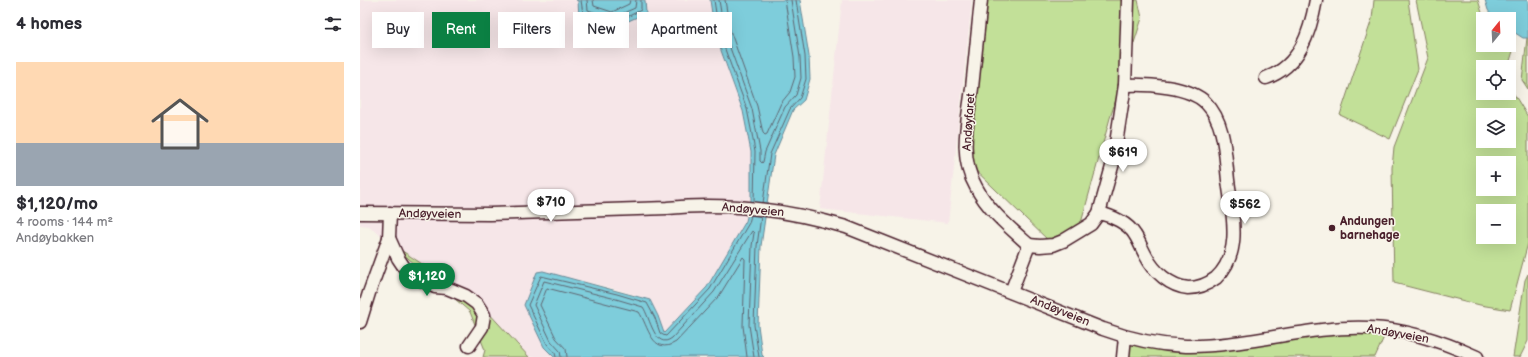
<!DOCTYPE html>
<meta charset="utf-8">
<style>
:root{--surface:#fff;--page:#f7f7f7;--text:#2b2b33;--muted:#7c7c81;--accent:#0b8043}
body{margin:0;font-family:"Balsamiq Sans",sans-serif;background:var(--page);color:var(--text);height:100vh;display:flex;flex-direction:column;font-size:15px;white-space:nowrap}
*{box-sizing:border-box;margin:0}
p{font-size:13px;color:var(--muted)}
.icon{flex:none;width:22px;height:22px;fill:none;stroke:currentColor;stroke-width:2;stroke-linecap:round;stroke-linejoin:round}
.map{position:relative;flex:1;overflow:hidden}
.panel{display:flex;flex-direction:column;background:var(--surface);width:360px}
.panel>*{flex:none}
.hud{position:absolute;left:12px;top:12px;width:380px;height:36px;display:flex;gap:8px}
.needle{width:26px;rotate:18deg}
.fabs{position:absolute;left:1116px;top:12px;display:grid;gap:8px}
.fabs a{display:grid;place-items:center;width:40px;height:40px;border-radius:0px;background:var(--surface);box-shadow:0 4px 16px #0002;font-size:20px}
.price{position:absolute;translate:-50% -34px;padding:0 9px;border-radius:14px;background:#fff;color:#222;font-size:13px;line-height:26px;filter:drop-shadow(0 1px 2px #0008)}
.price::after{content:'';position:absolute;left:50%;top:24px;width:12px;height:9px;margin-left:-6px;background:inherit;clip-path:polygon(0 0,100% 0,50% 100%)}
.price.current{background:var(--accent);color:#fff}
ul{padding:0;list-style:none}
li{display:grid;align-content:center;gap:8px;height:212px;padding:0 16px}
li span{display:grid;place-items:center;height:124px;border-radius:0px;color:#555}
li>.icon{margin-inline-start:auto}
span .icon{width:72px;height:72px;fill:#fffc;stroke-width:1}
li b{font-size:17px}
h2{display:flex;justify-content:space-between;align-items:center;height:48px;padding:0 16px;font-size:17px}
.pill{padding:0 14px;border-radius:0px;background:var(--surface);box-shadow:0 4px 16px #0002;font-size:14px;line-height:36px}
.pill.current{background:var(--accent);color:#fff}
main{display:flex;flex:1;min-height:0}
.map>svg:first-child{display:block}
.built{fill:#f6e6e8}
.green{fill:#c2e098;stroke:#868062;fill-rule:evenodd}
.water{fill:#7ecddb;stroke:#698795}
.lines{fill:none;stroke-linecap:round;stroke-linejoin:round}
.shore{stroke:#5f6571;stroke-width:1}
.minor-casing{stroke:#4a1f2b;stroke-width:15}
.minor{stroke:#f7f3e8;stroke-width:12}
.poi-dot{fill:#4a1f2b;stroke:#f7f3e8;stroke-width:1.5}
.labels{text-anchor:middle;dominant-baseline:central;stroke-width:3;stroke-linejoin:round;paint-order:stroke}
.street-label{font-size:12px;fill:#4a1f2b;stroke:#f7f3e8}
.poi-label{font-size:12px;font-weight:bold;fill:#4a1f2b;stroke:#f7f3e8;text-anchor:start}
</style>
<main>
<section class="panel">
<h2>4 homes<svg class="icon" aria-label="filters" viewBox="0 0 24 24"><path d="M4 7h16M4 17h16"/><circle cx="9" cy="7" r="2"/><circle cx="15" cy="17" r="2"/></svg></h2>
<ul>
<li><span style="background:linear-gradient(#ffd9b3 65%,#9aa5b1 0)"><svg class="icon" aria-label="home" viewBox="0 0 24 24"><path d="M3 11l9-7 9 7M6 9v11h12V9"/></svg></span><div><b>$1,120/mo</b><p>4 rooms · 144 m²</p><p>Andøybakken</p></div></li>
</ul>
</section>
<div class="map">
<svg width="1168" height="357" viewBox="0 0 1168 357">
<rect width="100%" height="100%" fill="#f7f3e8"/>
<filter id="ink" filterUnits="userSpaceOnUse"><feTurbulence type="fractalNoise" baseFrequency=".025" numOctaves="2"/><feDisplacementMap in="SourceGraphic" scale="8" xChannelSelector="R" yChannelSelector="G"/><feConvolveMatrix kernelMatrix="1 2 1 2 8 2 1 2 1" color-interpolation-filters="sRGB"/></filter>
<g filter="url(#ink)">
<!-- built -->
<g class="built">
<path d="M0 0H350L355 34 383 111 391 152V200L386 221 347 287 304 333 298 316 290 300 259 290 180 271 184 347 194 357H169L116 299 33 245 9 226 0 225Z"/>
<path d="M482 0H612L588 223 460 209Z"/>
</g>
<!-- green -->
<g class="green">
<path d="M615 0H778L782 18 750 118 721 223 699 240 690 242 608 163 601 127Z"/>
<path d="M1014 0H1048L1058 69 1030 139 980 115 1012 19Z"/>
<path d="M1056 0H1118L1124 19H1123V45H1149V43L1154 48 1148 67H1123V93H1149V86L1168 117V243L1150 310 1120 305 1034 283 1032 168 1034 147 1068 58ZM1123 115H1149V141H1123ZM1123 163H1149V189H1123ZM1123 211H1149V237H1123Z"/>
<path d="M1167 38H1168V89L1162 80Z"/>
<path d="M33 245 116 299 169 357H123L125 350 110 312Z"/>
<path d="M1168 274V341L1160 357H1153L1165 280Z"/>
<path d="M1028 328 1015 357H763V337L801 345Z"/>
</g>
<!-- water -->
<g class="water">
<path d="M216 0H285L286 13 253 28 219 17 218 1Z"/>
<path d="M350 0H440L449 56 450 79 444 100 433 110 414 155 401 246 398 325 402 355 404 357H194L184 347 164 305 177 272 183 271 290 300 298 316 304 333 347 287 386 221 391 200V152L383 111 355 34Z"/>
<path d="M1125 0H1168V38H1163L1149 29V19H1134L1128 10Z"/>
</g>
<g class="lines">
<!-- shore -->
<g class="shore">
<path d="M221 0 223 14 253 24 281 10V0"/>
<path d="M227 0 228 10 252 18 275 8 276 0"/>
<path d="M233 0 234 6 252 12 269 4 270 0"/>
<path d="M354 0 359 33 387 109 392 134 395 152 394 202"/>
<path d="M359 0 364 31 392 109 400 151V161L402 163 403 162 405 152 425 107 436 95 441 78 440 57 431 0"/>
<path d="M365 0 370 30 397 106 403 133 405 135 407 134 421 103 430 92 435 77 434 57 425 0"/>
<path d="M403 203 410 154 430 109 440 98 446 79 445 56 436 0"/>
<path d="M196 357 195 353 187 344 168 305 181 276 257 294 287 303 295 318 300 333 303 335 306 336 350 289 389 223 391 215"/>
<path d="M201 357 200 351 191 341 174 305 184 281 256 299 283 307C290 317 295 351 312 338L354 292 392 231 394 233 392 246 389 325 394 357"/>
<path d="M207 357 206 349 196 338 180 305 187 288 279 312C288 325 292 357 316 342L359 296 383 257 385 259 383 326 387 357"/>
<path d="M399 357 394 325 397 246 401 216"/>
</g>
<defs>
<g id="minor">
<path d="M621 0C618 29 615 59 612 88 608 121 598 156 616 187 628 210 650 228 669 245"/>
<path d="M906 78C940 66 950 33 956 0"/>
<path d="M0 213 130 214 307 208C367 202 428 210 486 227L743 329C770 339 797 345 826 346 888 347 948 325 1010 328 1047 329 1084 342 1117 357"/>
<path d="M739 213C752 216 768 223 775 235 779 241 782 249 786 256 794 272 810 286 828 288 838 288 848 284 856 278 883 253 872 212 868 180 865 154 865 122 846 103 830 86 787 84 765 85"/>
<path d="M29 238 38 258 48 273 75 287 87 288 106 296 117 304 124 315 122 327 109 346"/>
<path d="M651 292 669 245 680 246 693 245 703 241 731 224 739 213 753 163 765 85 768 0"/>
<path d="M0 322 9 293 29 238 30 213"/>
<path d="M763 357 765 337"/>
</g>
</defs>
<!-- minor casing -->
<use href="#minor" class="minor-casing"/>
<!-- minor -->
<use href="#minor" class="minor"/>
</g>
</g>
<!-- markers -->
<circle class="poi-dot" cx="972" cy="228" r="4"/>
<g class="labels">
<!-- street labels -->
<g class="street-label">
<text transform="translate(609 122) rotate(-86)">Andøyfaret</text>
<text transform="translate(393 210) rotate(5)">Andøyveien</text>
<text transform="translate(70 214) rotate(1)">Andøyveien</text>
<text transform="translate(700 311) rotate(22)">Andøyveien</text>
<text transform="translate(1038 334) rotate(10)">Andøyveien</text>
</g>
<!-- poi labels -->
<g class="poi-label">
<text x="980" y="221">Andungen<tspan x="980" dy="14">barnehage</tspan></text>
</g>
</g>
</svg>
<div class="fabs">
<a><svg class="needle" viewBox="-14 -14 28 28"><path d="M0-13l5 13h-10z" fill="#e53935"/><path d="M0 13l5-13h-10z" fill="#7c7c81"/></svg></a>
<a><svg class="icon" aria-label="locate" viewBox="0 0 24 24"><circle cx="12" cy="12" r="6"/><path d="M12 2v4M12 18v4M2 12h4M18 12h4"/></svg></a>
<a><svg class="icon" aria-label="layers" viewBox="0 0 24 24"><path d="M12 4l9 5-9 5-9-5zM3 14l9 5 9-5"/></svg></a>
<a>+</a>
<a>−</a>
</div>
<b class="price" style="left:763px;top:173px">$619</b>
<b class="price" style="left:191px;top:223px">$710</b>
<b class="price" style="left:885px;top:225px">$562</b>
<b class="price current" style="left:67px;top:297px">$1,120</b>
<div class="hud">
<a class="pill">Buy</a>
<a class="pill current">Rent</a>
<a class="pill">Filters</a>
<a class="pill">New</a>
<a class="pill">Apartment</a>
</div>
</div>
</main>
